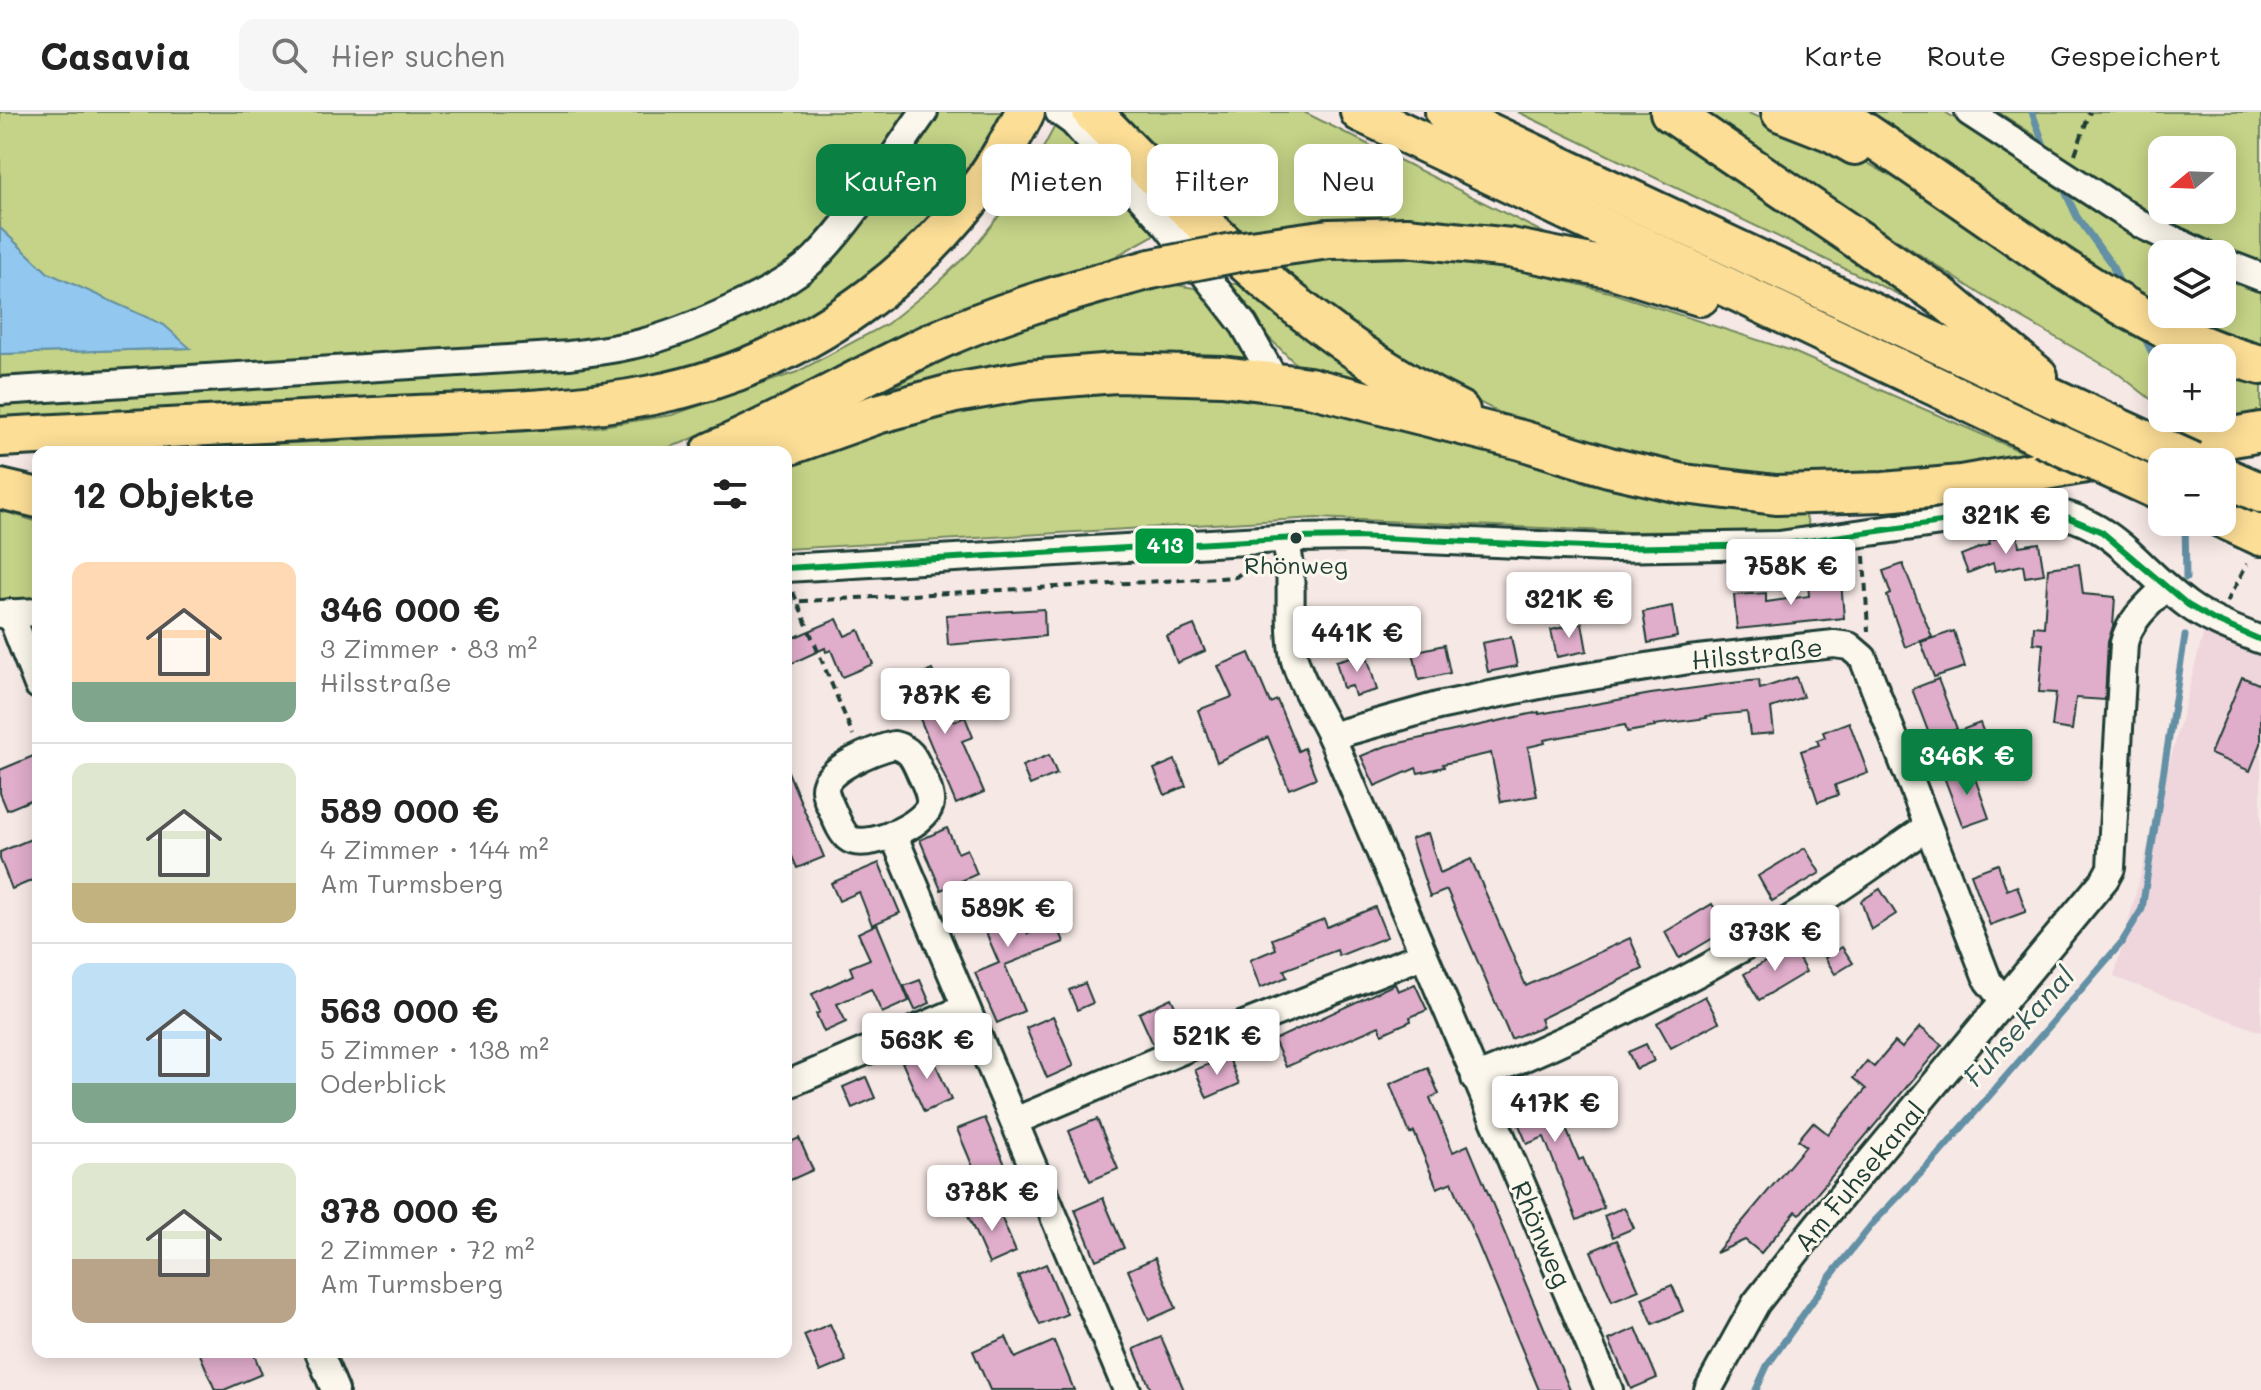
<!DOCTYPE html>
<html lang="de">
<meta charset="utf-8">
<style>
:root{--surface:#fff;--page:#f6f6f6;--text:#222;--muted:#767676;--line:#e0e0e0;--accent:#0b8043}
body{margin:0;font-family:Mali,sans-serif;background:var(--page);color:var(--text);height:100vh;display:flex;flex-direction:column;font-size:30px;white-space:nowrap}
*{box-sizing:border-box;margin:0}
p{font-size:26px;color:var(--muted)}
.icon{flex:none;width:44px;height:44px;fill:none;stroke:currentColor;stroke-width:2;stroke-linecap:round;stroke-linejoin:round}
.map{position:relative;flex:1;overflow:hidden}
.side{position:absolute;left:32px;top:334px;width:760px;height:912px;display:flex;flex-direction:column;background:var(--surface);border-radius:16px;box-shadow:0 4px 20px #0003}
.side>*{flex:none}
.guide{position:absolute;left:816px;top:32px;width:760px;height:72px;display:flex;gap:16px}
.needle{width:52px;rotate:251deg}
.fabs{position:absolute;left:2148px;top:24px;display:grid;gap:16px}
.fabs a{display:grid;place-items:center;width:88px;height:88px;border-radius:16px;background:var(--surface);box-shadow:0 4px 20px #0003;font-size:40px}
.price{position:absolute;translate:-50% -68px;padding:0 18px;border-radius:8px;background:#fff;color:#222;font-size:26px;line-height:52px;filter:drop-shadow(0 2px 4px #0008)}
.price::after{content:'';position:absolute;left:50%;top:48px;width:24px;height:18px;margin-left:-12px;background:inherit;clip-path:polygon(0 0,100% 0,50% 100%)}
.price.selected{background:var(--accent);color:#fff}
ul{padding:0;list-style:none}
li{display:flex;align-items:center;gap:24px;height:200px;padding:0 40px}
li+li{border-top:2px solid var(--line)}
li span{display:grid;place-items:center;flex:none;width:224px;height:160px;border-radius:16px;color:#555}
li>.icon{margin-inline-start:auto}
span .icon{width:96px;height:96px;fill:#fffc;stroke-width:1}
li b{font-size:34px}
h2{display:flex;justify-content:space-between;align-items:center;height:96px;padding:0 40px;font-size:34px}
.tag{padding:0 28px;border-radius:16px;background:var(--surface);box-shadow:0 4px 20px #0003;font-size:28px;line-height:72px}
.tag.selected{background:var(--accent);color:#fff}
header{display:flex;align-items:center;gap:48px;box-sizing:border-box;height:112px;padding:0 40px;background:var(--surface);border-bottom:2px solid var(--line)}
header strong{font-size:38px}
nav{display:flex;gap:44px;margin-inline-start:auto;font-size:28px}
.search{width:560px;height:72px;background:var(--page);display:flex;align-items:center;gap:20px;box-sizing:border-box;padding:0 28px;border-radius:16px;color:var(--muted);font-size:30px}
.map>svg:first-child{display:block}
.built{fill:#efd6dd}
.green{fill:#c4d387;stroke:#72885e;stroke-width:2;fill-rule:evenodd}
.water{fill:#92c8f0;stroke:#6490a5;stroke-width:2}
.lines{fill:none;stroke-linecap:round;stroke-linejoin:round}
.stream{stroke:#6490a5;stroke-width:7}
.building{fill:#e0adcb;stroke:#1f3d34;stroke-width:2}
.minor-casing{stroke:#1f3d34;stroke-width:32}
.highway-casing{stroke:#1f3d34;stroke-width:44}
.path{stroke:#1f3d34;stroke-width:4;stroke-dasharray:8 6;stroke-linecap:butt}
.minor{stroke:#fbf7ec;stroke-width:26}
.highway{stroke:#fcde96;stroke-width:38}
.highway-bridge-casing{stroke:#1f3d34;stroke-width:44;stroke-linecap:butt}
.highway-bridge{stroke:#fcde96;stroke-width:38}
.bus-1-casing{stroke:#fbf7ec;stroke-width:12}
.bus-1{stroke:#009640;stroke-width:6}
.bus-dot{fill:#1f3d34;stroke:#fbf7ec;stroke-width:3}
.labels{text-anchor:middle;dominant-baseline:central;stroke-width:6;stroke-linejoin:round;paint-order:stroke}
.bus-label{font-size:24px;fill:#1f3d34;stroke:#fbf7ec}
.street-label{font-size:26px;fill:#1f3d34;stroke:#fbf7ec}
.water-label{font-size:28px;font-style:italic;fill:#36595a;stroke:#fbf7ec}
.line-badge{stroke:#fbf7ec;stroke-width:3}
.badge-label{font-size:22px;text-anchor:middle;font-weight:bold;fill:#fff}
</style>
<header>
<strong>Casavia</strong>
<div class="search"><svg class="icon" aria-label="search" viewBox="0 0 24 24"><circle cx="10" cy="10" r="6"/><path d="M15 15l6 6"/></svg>Hier suchen</div>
<nav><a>Karte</a><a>Route</a><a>Gespeichert</a></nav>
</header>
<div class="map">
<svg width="2261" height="1278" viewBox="0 0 2261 1278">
<rect width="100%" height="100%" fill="#f6e8e5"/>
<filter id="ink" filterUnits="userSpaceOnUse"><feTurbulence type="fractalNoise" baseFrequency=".0125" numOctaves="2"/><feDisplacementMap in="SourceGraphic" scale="16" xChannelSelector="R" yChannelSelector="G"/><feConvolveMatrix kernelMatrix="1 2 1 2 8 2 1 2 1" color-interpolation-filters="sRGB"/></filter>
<g filter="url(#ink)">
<!-- built -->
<path class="built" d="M2205 515 2261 538V920L2114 865Z"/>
<!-- green -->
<g class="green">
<path d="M0 0H1007L984 55 891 153 775 226 681 258 623 272 0 307V242L189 236 164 213 48 161 0 116Z"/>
<path d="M1112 0H1304L1550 124 1364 105 1238 119Z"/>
<path d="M1518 0H1745L1833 32 1959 102 2131 215 2071 137 1852 0H1945L2048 67 2034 23 1998 0H2261V301L2185 314 2175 306H2222V246H2162V296L2116 260 1982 183 1726 17 1911 180 1906 186ZM2162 38H2222V98H2162ZM2162 142H2222V202H2162Z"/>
<path d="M1056 12 1156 122 1109 148 682 331 655 340H114L589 316 672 303 797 260 887 212 933 175 970 140 1035 59 1034 53Z"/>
<path d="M1407 145 1514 156 1609 180 1789 238 2036 346 1873 365 1766 370 1544 323 1425 263 1269 153 1305 149Z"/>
<path d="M1252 170 1383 275 1302 258 1256 213 1225 173Z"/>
<path d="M1170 172 1206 178 1241 222 1246 246 1239 254 888 284 885 279 978 230 1059 202Z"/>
<path d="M1068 275 1303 287 1517 347 1585 371 1699 394 1758 401H1805L1810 418 1630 420 1316 406 786 437V348L964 296Z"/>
<path d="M0 398 38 410V488L0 490Z"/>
</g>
<!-- water -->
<path class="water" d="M0 116 48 161 164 213 190 236 0 242Z"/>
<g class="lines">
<!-- stream -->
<g class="stream">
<path d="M2032 0 2047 42"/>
<path d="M2061 71 2077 105 2112 153 2123 178"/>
<path d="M2143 222 2162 263"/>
<path d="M2181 306 2184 319"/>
<path d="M2185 410 2186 466"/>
<path d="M1756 1278 1767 1254 1829 1166 1873 1111 1939 1042 2122 830 2142 797 2185 524"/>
</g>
</g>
<!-- building -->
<g class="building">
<path d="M2017 422 2019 434 2039 431 2044 462 2025 465 2023 453 1995 459 1993 451 1968 461 1961 443 1990 432 1989 428Z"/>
<path d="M1903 452 1932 525 1905 535 1887 484 1891 482 1883 459Z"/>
<path d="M2079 452 2083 482 2115 485 2113 514 2108 530 2105 588 2076 586 2072 618 2052 615 2056 581 2039 580 2043 532 2033 531 2034 514 2044 515 2048 456Z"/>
<path d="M1841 469 1844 506 1737 517 1734 483 1766 481V490L1809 484 1808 472Z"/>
<path d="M1672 494 1677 525 1648 531 1643 500Z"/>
<path d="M1044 497 1045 524 948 533 946 503Z"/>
<path d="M837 507 845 524 859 518 873 552 842 565 831 538 826 540 825 536 786 554V529Z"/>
<path d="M1582 511 1587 539 1557 545 1551 518Z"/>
<path d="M1194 513 1205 539 1177 551 1167 524Z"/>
<path d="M1954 519 1965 555 1934 565 1921 530Z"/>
<path d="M1511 525 1517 554 1488 560 1482 531Z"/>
<path d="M1444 533 1450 561 1419 568 1413 540Z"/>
<path d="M1249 541 1270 591 1277 588 1298 639 1304 636 1316 666 1289 677 1268 625 1217 650 1198 598 1232 585 1218 554Z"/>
<path d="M1366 541 1377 578 1355 584 1352 574 1343 576 1336 549Z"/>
<path d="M932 558 954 610 965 605 973 625 962 629 984 680 956 692 904 569Z"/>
<path d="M1796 565 1803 585 1771 596 1774 621 1750 623 1747 600 1706 604 1707 606 1654 613 1655 615 1627 620 1625 613 1544 628 1545 631 1528 635 1537 684 1501 690 1491 641 1443 652 1444 655 1418 661 1416 656 1375 674 1361 644 1386 634 1539 600V602L1651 582 1732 571 1759 568 1760 577Z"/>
<path d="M2242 565 2261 573V632L2250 659 2210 642Z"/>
<path d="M1938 567 1957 617 1931 627 1912 577Z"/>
<path d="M1849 610 1868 661 1835 673 1838 683 1818 690 1801 639 1819 633 1817 628 1825 625 1823 620Z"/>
<path d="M1980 611 1993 645 1968 654 1956 620Z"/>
<path d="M38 642V685L7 698 0 681V658Z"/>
<path d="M1049 643 1057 662 1030 673 1022 654Z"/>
<path d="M1175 648 1186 674 1165 683 1154 657Z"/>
<path d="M786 655 824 745 797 756 786 731Z"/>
<path d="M1971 655 1989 706 1963 715 1944 665Z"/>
<path d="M947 716 958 741 967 737 977 762 941 778 920 728Z"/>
<path d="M1428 721 1440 761 1471 747 1526 874 1630 826 1643 857 1540 907 1543 914 1511 927 1447 778 1430 785 1411 727Z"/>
<path d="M38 724V766L12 777 0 747V740Z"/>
<path d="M1805 736 1820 761 1772 789 1758 764Z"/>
<path d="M879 751 900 801 872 813 859 780 839 789 831 771Z"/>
<path d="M1998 752 2007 778 2017 774 2025 796V800L1990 813 1971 762Z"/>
<path d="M1007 773 1028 822 1056 810 1064 830 1005 853 1024 899 997 911 975 861 999 851 972 788Z"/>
<path d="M1880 777 1896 802 1871 818 1861 789Z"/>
<path d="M1712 792 1727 818 1679 846 1665 820Z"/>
<path d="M1375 795 1387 825 1339 844 1337 838 1284 858 1287 865 1260 876 1250 848 1276 837 1272 827 1324 807 1327 815Z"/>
<path d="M877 812 909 889 882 901 871 877 837 892 846 910 824 920 816 902 820 900 812 882 853 863 850 855 870 847 858 821Z"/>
<path d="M1792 834 1806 860 1759 888 1744 862Z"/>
<path d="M1842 835 1853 851 1835 862 1825 846Z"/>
<path d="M920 868 930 891 915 898 904 874Z"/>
<path d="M1085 871 1093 891 1077 898 1069 878Z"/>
<path d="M1395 872 1398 879 1415 872 1427 898 1410 905 1411 909 1382 922 1379 914 1286 955 1274 928Z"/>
<path d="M1705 884 1719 910 1671 936 1657 911Z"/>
<path d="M1171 886 1186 917 1153 932 1139 901Z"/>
<path d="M1053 904 1074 954 1047 966 1026 916Z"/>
<path d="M1920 915 1942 933 1800 1102 1796 1099 1761 1141 1745 1128 1716 1141 1806 1034 1798 1028 1813 1010 1828 1022 1866 977 1853 966 1867 949 1874 955 1895 930 1902 936Z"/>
<path d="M1646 932 1654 949 1636 957 1628 940Z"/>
<path d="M930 938 951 988 924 1000 902 950Z"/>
<path d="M1228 944 1239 972 1207 986 1195 958Z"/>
<path d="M1428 956 1439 982 1430 986 1453 1040 1468 1033 1570 1278H1539L1452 1070 1437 1076 1414 1020 1410 1022 1390 972Z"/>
<path d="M866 965 875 986 852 996 843 975Z"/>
<path d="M1545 966 1579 1048 1583 1046 1604 1096 1577 1108 1544 1025 1527 1032 1506 982Z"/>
<path d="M985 1006 1006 1055 978 1067 957 1017Z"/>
<path d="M1097 1007 1118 1057 1090 1069 1069 1019Z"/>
<path d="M799 1026 813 1058 786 1070V1032Z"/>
<path d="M1103 1086 1124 1136 1096 1148 1075 1098Z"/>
<path d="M995 1090 1016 1140 989 1152 967 1102Z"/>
<path d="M1624 1095 1634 1116 1613 1125 1604 1104Z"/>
<path d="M1617 1128 1639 1178 1612 1189 1591 1139Z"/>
<path d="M1155 1146 1176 1196 1149 1208 1128 1158Z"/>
<path d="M1046 1152 1067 1202 1040 1213 1018 1164Z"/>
<path d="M1672 1173 1683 1199 1653 1212 1642 1186Z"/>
<path d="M830 1212 846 1249 820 1260 804 1223Z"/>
<path d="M1636 1216 1657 1266 1631 1277 1609 1228Z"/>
<path d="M1006 1225 1015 1246 1054 1229 1074 1278H990L973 1239Z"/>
<path d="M1161 1225 1172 1250 1184 1278H1151L1134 1237Z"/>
<path d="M199 1240H253L262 1262 224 1278H215Z"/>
</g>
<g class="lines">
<defs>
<g id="minor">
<path d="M1059 0 1073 10 1167 114 1244 213 1276 270"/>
<path d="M1969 0 2142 113 2203 142"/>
<path d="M2222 150 2261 165"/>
<path d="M0 279 569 243C593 240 617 237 641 231 685 220 783 178 815 146 854 107 891 46 924 0"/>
<path d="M1285 428C1296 465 1286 506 1294 545 1299 568 1321 603 1331 624L1609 1278"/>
<path d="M786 456 1296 426 1356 425 1608 436 1779 433 2033 397C2113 405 2130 450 2188 493 2210 509 2236 518 2261 528"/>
<path d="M10 501 38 573"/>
<path d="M0 502 38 500"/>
<path d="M1331 624 1438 594 1549 571 1689 548 1834 532 1849 534 1863 546 1988 869 2004 889"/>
<path d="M894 633C911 637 914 646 921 662 925 670 931 682 930 691 929 712 864 740 848 726 841 720 837 709 833 700 830 693 825 684 825 677 824 657 877 637 894 633Z"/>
<path d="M893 722 1127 1278"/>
<path d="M1475 966C1596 917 1711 858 1821 788 1857 765 1892 739 1927 715"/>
<path d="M786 973 966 896"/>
<path d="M1015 1009 1218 923 1423 843"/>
<path d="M319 1240 335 1278"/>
<path d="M1708 1278 1756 1191 1819 1111 2105 767 2111 756 2112 737 2124 531C2130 507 2149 492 2166 475"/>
</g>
<g id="highway">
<path d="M1092 0C1205 116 1312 227 1460 299"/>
<path d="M1360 0 2042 325"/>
<path d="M1445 0 2079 298"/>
<path d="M1670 0 1941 184 2038 264"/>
<path d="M1781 0 1832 20 1855 33"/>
<path d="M1834 0C1897 41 1958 85 2020 127 2094 178 2172 230 2261 253"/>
<path d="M1329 127 1406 125 1510 136 1610 156 1700 184"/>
<path d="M0 325C125 318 250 311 375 305 467 300 562 301 652 283 810 253 954 145 1025 0"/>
<path d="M711 340C784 309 853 268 925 234 997 200 1074 178 1151 157"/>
<path d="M770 340 877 302 955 281 1029 268 1115 261 1222 264 1309 275 1521 328 1609 355 1684 372 1776 383 1884 380 1961 373 2261 320"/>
<path d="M0 377 38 386"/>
<path d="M2222 406 2261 424"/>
</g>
</defs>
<!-- minor casing -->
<use href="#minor" class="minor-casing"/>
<!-- highway casing -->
<use href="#highway" class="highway-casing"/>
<!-- path -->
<g class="path">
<path d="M2075 42 2090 0"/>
<path d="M1864 444 1868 519"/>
<path d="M793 480 853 623"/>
<path d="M786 490 1236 465 1251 453"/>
<path d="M2227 490 2247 452"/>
</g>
<!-- minor -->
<use href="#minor" class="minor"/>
<!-- highway -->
<use href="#highway" class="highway"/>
<defs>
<g id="highway-bridge">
<path d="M1151 157 1243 139 1329 127"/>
<path d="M2079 298 2193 350"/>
<path d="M2042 325 2162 380"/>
<path d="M2222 364 2261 381"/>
</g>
</defs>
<!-- highway-bridge casing -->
<use href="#highway-bridge" class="highway-bridge-casing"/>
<!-- highway-bridge -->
<use href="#highway-bridge" class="highway-bridge"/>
<defs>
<path id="bus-1" d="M786 456 1296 426 1356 425 1608 436 1779 433 2033 397 2060 402 2102 420 2188 493 2214 508 2261 528"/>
</defs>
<!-- bus-1 casing -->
<use href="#bus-1" class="bus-1-casing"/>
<!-- bus-1 -->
<use href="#bus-1" class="bus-1"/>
</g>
</g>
<!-- markers -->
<circle class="bus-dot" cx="1296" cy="426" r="7"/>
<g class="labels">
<!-- bus labels -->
<g class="bus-label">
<text x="1296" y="452">Rhönweg</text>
</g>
<!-- street labels -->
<g class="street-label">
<text transform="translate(1757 541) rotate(-6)">Hilsstraße</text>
<text transform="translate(1859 1064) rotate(-50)">Am Fuhsekanal</text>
<text transform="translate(1542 1122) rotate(67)">Rhönweg</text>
</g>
<!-- water labels -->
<g class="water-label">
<text transform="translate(2018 914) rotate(-48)">Fuhsekanal</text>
</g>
</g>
<rect class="line-badge" x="1134" y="415" width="61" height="38" rx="8" fill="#009640"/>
<g class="badge-label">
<text x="1165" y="441">413</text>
</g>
</svg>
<div class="fabs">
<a><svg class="needle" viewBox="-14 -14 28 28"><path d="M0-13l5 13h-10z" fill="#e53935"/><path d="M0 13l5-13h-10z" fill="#767676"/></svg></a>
<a><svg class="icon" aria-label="layers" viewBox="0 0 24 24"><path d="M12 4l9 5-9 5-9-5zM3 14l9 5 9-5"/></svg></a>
<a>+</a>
<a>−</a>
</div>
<b class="price" style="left:2006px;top:444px">321K €</b>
<b class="price" style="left:1791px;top:495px">758K €</b>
<b class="price" style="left:1569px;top:528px">321K €</b>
<b class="price" style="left:1357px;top:562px">441K €</b>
<b class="price" style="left:945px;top:624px">787K €</b>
<b class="price selected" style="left:1967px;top:685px">346K €</b>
<b class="price" style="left:1008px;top:837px">589K €</b>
<b class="price" style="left:1775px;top:861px">373K €</b>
<b class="price" style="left:1217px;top:965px">521K €</b>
<b class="price" style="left:927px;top:969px">563K €</b>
<b class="price" style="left:1555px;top:1032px">417K €</b>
<b class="price" style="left:992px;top:1121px">378K €</b>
<div class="guide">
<a class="tag selected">Kaufen</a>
<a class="tag">Mieten</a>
<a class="tag">Filter</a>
<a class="tag">Neu</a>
</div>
<section class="side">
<h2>12 Objekte<svg class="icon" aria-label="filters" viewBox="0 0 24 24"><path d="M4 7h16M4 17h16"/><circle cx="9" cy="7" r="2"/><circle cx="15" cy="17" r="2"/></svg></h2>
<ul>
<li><span style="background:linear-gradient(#ffd9b3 75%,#7fa58c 0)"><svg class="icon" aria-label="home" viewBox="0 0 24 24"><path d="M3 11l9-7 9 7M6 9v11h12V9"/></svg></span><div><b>346 000 €</b><p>3 Zimmer · 83 m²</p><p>Hilsstraße</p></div></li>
<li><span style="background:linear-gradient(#dfe7d0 75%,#c2b280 0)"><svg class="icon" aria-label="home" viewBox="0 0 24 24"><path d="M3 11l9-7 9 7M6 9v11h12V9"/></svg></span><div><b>589 000 €</b><p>4 Zimmer · 144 m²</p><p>Am Turmsberg</p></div></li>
<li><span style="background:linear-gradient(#bfe0f5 75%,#7fa58c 0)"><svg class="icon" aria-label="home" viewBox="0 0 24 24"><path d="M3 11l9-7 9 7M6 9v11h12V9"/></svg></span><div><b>563 000 €</b><p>5 Zimmer · 138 m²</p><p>Oderblick</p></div></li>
<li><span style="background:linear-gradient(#dfe7d0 60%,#b9a48a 0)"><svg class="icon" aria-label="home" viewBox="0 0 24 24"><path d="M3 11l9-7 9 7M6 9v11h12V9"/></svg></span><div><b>378 000 €</b><p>2 Zimmer · 72 m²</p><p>Am Turmsberg</p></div></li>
</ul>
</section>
</div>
